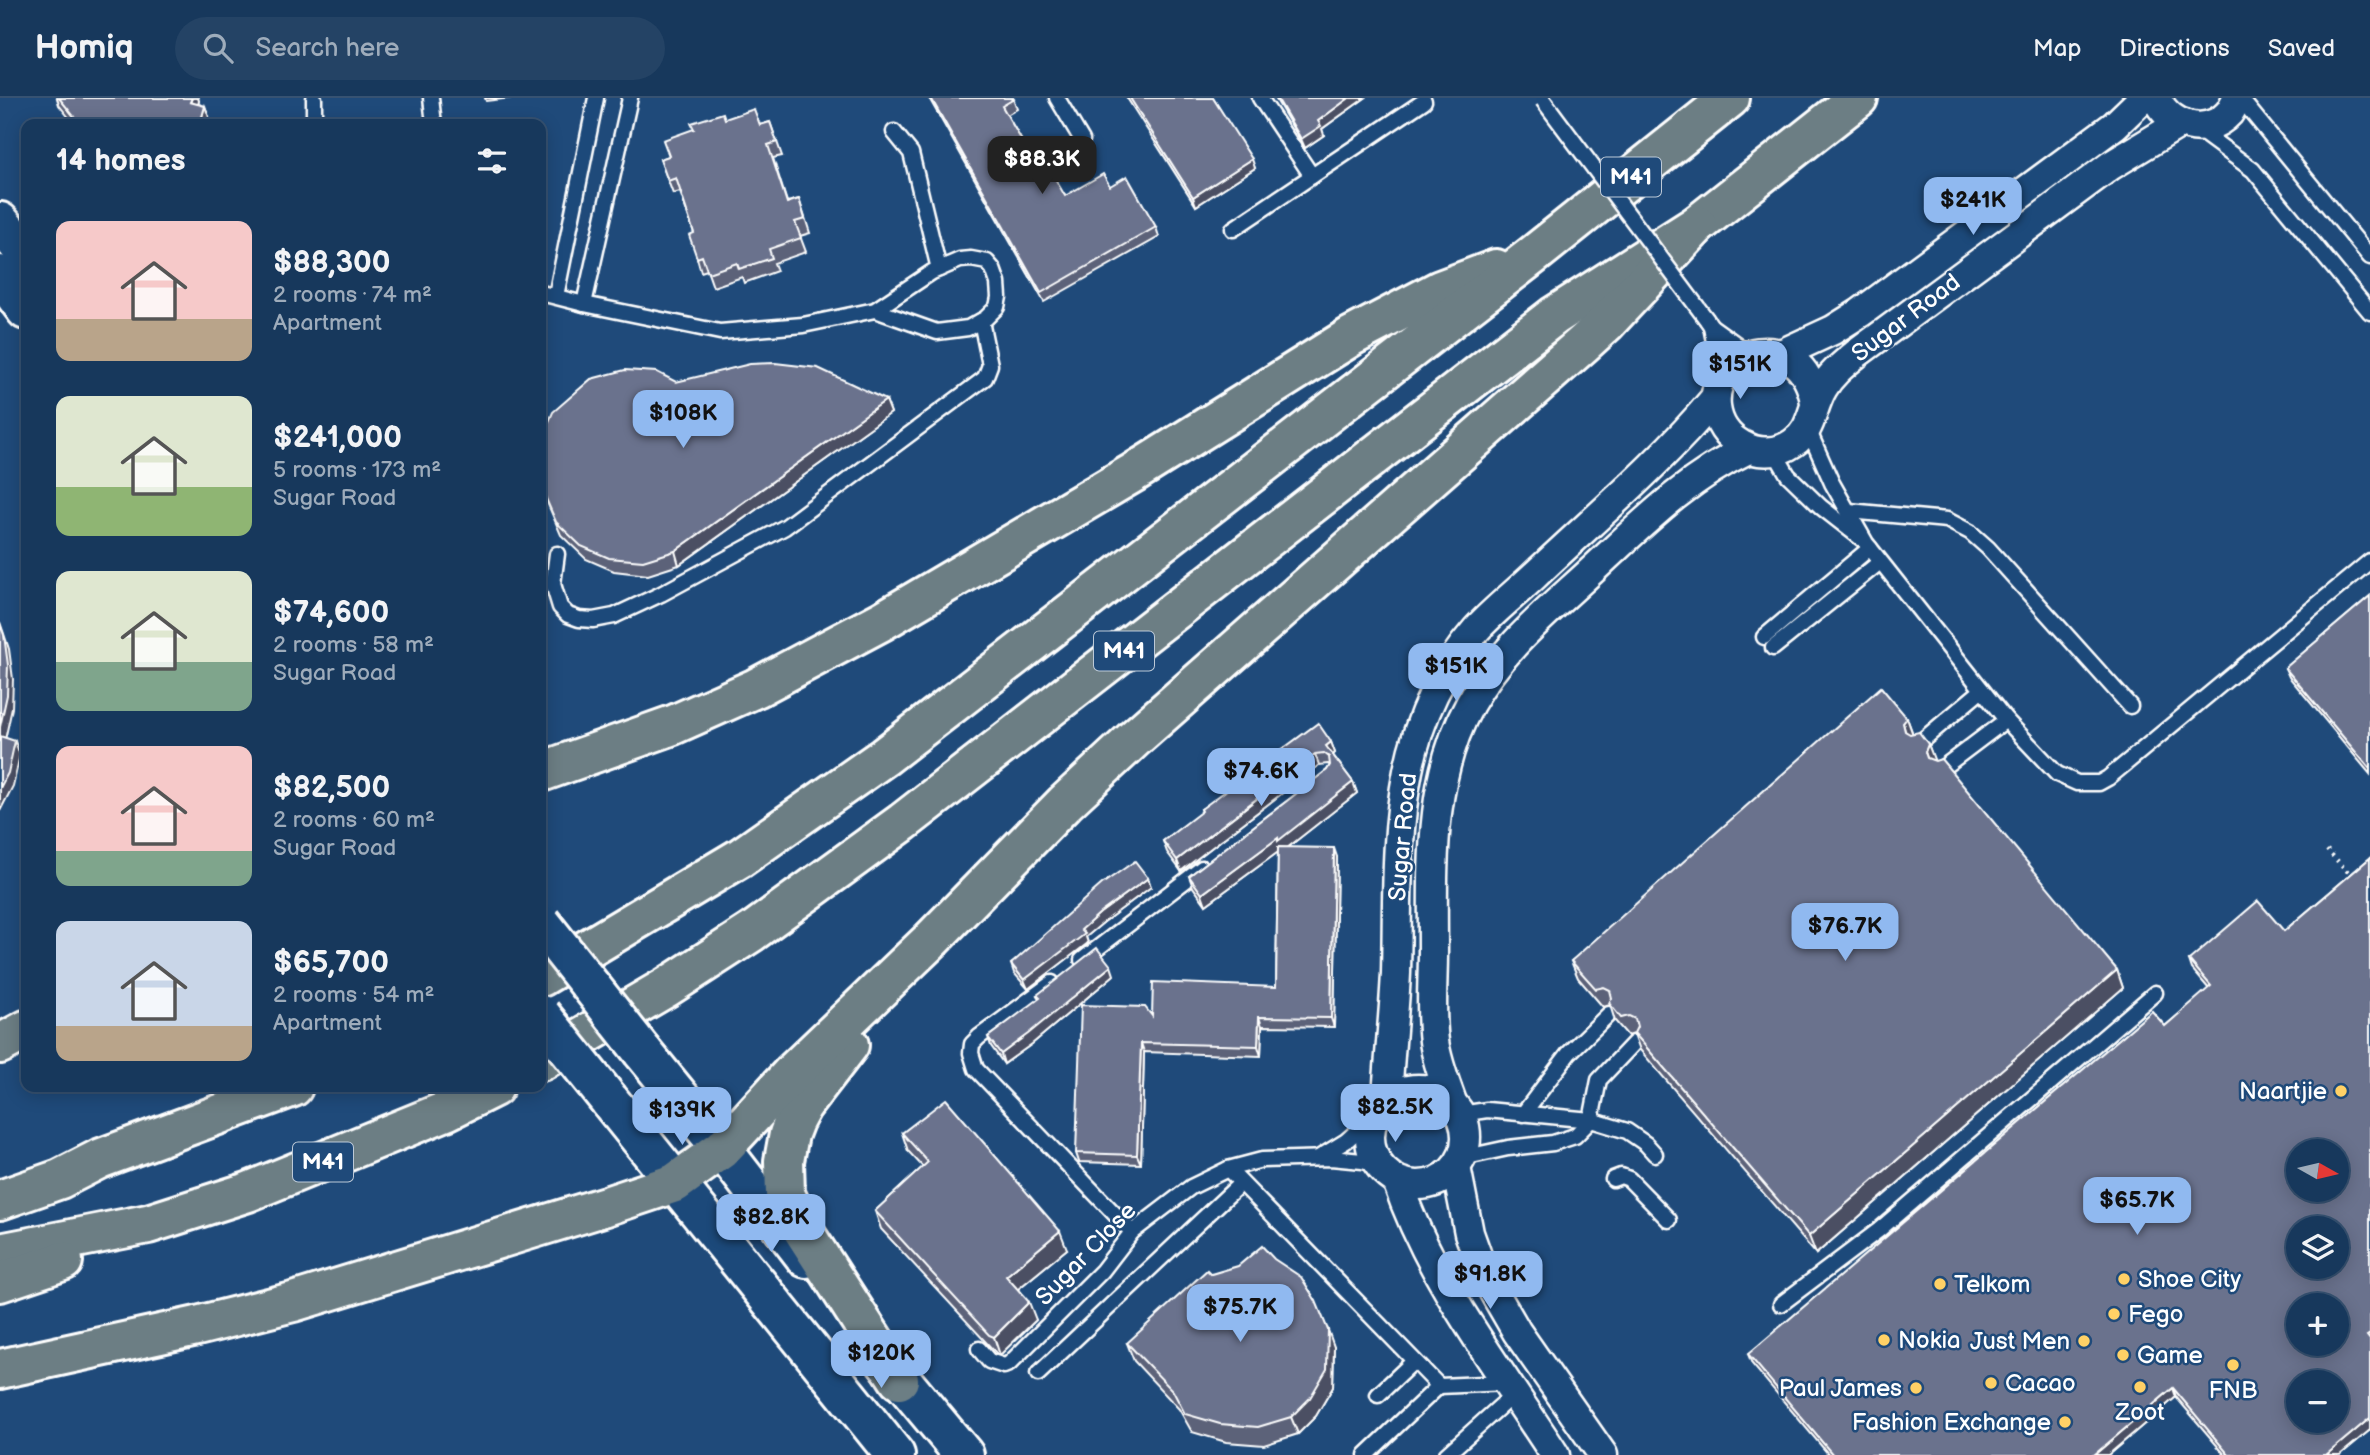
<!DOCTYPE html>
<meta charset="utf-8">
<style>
:root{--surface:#17385c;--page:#244365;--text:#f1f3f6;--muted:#9eacbb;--line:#365272;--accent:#90b9f0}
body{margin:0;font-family:"Balsamiq Sans",sans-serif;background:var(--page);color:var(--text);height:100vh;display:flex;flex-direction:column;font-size:26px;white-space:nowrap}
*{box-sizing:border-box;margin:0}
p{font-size:23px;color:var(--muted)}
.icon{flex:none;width:38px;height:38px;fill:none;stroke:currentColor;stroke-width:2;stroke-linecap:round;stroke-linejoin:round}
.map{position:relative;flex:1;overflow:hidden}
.side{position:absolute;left:21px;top:21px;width:525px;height:973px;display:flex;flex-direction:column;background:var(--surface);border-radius:14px;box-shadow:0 4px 18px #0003,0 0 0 2px var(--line)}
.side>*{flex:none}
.needle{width:46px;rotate:98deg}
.tools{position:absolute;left:2286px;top:1041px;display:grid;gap:14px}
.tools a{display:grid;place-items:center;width:63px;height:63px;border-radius:50%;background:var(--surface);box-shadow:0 4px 18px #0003,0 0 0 2px var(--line);font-size:35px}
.price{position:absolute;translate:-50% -60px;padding:0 16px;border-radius:14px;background:var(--accent);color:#111;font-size:23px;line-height:46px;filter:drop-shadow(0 2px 4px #0008)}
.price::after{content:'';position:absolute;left:50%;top:42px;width:21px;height:16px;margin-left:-10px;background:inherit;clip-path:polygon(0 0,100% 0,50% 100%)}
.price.on{background:#222;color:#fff}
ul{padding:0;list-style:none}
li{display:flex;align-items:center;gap:21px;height:175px;padding:0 35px}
li span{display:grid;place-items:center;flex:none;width:196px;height:140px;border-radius:14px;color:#555}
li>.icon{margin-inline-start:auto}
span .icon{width:84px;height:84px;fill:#fffc;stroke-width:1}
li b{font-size:30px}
h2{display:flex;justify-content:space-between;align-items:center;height:84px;padding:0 35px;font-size:30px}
header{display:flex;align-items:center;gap:42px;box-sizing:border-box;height:98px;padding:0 35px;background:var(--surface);border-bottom:2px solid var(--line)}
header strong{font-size:33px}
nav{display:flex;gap:38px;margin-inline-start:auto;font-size:24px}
.search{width:490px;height:63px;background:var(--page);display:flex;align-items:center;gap:18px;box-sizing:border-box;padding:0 24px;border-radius:38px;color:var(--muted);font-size:26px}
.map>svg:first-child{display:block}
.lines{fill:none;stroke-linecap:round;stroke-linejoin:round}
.lane-casing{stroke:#fff;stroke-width:19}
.street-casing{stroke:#fff;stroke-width:33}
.secondary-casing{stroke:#fff;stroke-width:44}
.highway-casing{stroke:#fff;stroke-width:44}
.path{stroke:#fff;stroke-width:4.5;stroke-dasharray:2 5;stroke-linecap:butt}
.lane{stroke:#1f4a7a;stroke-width:14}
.street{stroke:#1f4a7a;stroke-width:28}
.secondary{stroke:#1f4a7a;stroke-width:38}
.highway{stroke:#6c7e84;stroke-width:38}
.lane-bridge-casing{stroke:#fff;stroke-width:19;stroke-linecap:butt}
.secondary-bridge-casing{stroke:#fff;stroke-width:44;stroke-linecap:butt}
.lane-bridge{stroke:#1f4a7a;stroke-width:14}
.secondary-bridge{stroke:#1f4a7a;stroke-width:38}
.wall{fill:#5c6279;stroke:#fff;stroke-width:2}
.shaded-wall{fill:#4b5063;stroke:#fff;stroke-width:2}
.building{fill:#6b728d;stroke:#fff;stroke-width:2;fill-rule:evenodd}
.poi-dot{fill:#ffd166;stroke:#1f4a7a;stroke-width:2.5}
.labels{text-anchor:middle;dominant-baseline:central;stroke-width:5;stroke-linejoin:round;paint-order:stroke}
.shield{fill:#1f4a7a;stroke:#bcc9d7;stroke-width:2}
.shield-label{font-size:23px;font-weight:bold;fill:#fff}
.street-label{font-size:24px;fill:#fff;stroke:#1f4a7a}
.poi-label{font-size:24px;fill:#fff;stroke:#1f4a7a;text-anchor:start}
</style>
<header>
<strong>Homiq</strong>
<div class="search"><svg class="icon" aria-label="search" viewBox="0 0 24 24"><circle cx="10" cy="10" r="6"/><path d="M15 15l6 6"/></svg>Search here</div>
<nav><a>Map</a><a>Directions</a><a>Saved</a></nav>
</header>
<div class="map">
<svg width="2370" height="1357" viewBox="0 0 2370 1357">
<rect width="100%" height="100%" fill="#1f4a7a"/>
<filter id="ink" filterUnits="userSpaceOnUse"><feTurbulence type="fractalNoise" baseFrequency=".0143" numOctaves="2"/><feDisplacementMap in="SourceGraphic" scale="14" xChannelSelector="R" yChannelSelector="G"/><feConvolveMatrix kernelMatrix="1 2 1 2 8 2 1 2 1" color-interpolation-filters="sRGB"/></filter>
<g filter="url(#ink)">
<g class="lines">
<defs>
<g id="lane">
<path d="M314 0V26"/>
<path d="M431 0 434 26"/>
<path d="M1057 0 1082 42"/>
<path d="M1260 0 1312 78 1424 3"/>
<path d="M2240 0 2370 159"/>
<path d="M2196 30 2253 72 2370 214"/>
<path d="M894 34 911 55 939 171"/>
<path d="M1233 131 1312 78"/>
<path d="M541 195 584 206 720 234 803 227 875 212 932 174 960 162 971 161 987 164 993 171 998 185 999 199 997 209 986 220 968 230 937 234 875 212"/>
<path d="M556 198 596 0"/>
<path d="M584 206 630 0"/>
<path d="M1707 222 1711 228 1714 244 1725 273"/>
<path d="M1711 228 1750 256"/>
<path d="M1808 331 1832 385 1866 445 2006 622 2057 676 2077 685H2099L2108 680 2370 463"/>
<path d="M1774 353 1788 377 1821 409 1862 441"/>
<path d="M1849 413 1947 422 1970 434 1988 450 2130 608"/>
<path d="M557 456 553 486 560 509 568 517 579 521 593 522 614 518 661 496 785 429 985 280 990 267 981 223"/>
<path d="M1764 539 1870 450"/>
<path d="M1773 550 1880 464"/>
<path d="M1919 645 1982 592"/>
<path d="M1941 671 2006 622"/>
<path d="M1082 862 1202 770"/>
<path d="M1052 885 979 939 972 946 971 955 976 971 1132 1134"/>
<path d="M1461 1016 1487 1012 1591 1022 1627 1033 1646 1046 1655 1056"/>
<path d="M1523 1016 1569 955 1609 916"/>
<path d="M1320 1059 1346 1043 1374 1018"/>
<path d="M1462 1060 1508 1050 1553 1045 1575 1038 1591 1022 1599 982 1634 945"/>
<path d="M1228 1071 1439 1288 1507 1285"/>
<path d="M1613 1081 1621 1078 1629 1081 1669 1122"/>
<path d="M1781 1206 1879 1132 2155 895"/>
<path d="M979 1251 989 1263 1004 1268 1009 1266 1102 1173 1132 1134 1191 1089 1228 1071 1262 1062 1331 1060 1362 1063 1378 1067"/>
<path d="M1038 1276 1241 1085"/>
<path d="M1378 1297 1414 1263"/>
<path d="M1366 1357 1439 1288"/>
<path d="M1446 1357 1515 1295"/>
</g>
<g id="street">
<path d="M2156 0C2169 28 2206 40 2229 15 2232 11 2235 4 2237 0"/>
<path d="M1781 256 1833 232 1860 215 2115 27 2143 0"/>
<path d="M1815 304C1802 227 1710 247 1716 309 1718 325 1727 339 1742 347 1757 356 1777 356 1793 345 1813 332 1811 310 1823 290 1831 276 1844 266 1856 256L2110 68 2179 26"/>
<circle cx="1418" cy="1039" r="48"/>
<path d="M1387 1002C1389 960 1394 917 1396 875 1399 751 1388 633 1476 532 1493 513 1515 496 1534 478 1595 420 1661 365 1715 300"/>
<path d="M1452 1004C1445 984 1437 965 1434 943 1430 914 1433 884 1433 854 1433 771 1428 681 1470 606 1502 548 1555 508 1602 463 1647 421 1691 378 1748 351"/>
<path d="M1456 1069 1469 1135 1484 1177 1517 1234 1603 1357"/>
<path d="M1397 1083C1431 1183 1498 1269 1555 1357"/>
</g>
<g id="secondary">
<path d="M0 124 26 156"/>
<path d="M0 177 26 212"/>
<path d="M642 953 722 1051 806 1160"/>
<path d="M609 1002 895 1357"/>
<path d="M879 1255 964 1357"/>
</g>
<g id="highway">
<path d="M541 674 673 627 756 590 882 523 1133 375 1352 238 1440 192 1496 171"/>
<path d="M541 879 740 760 884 659 1532 158 1730 0"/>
<path d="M0 946 26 932"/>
<path d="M849 947 802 1008 794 1023 789 1036 784 1063 785 1096 800 1128 899 1282"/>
<path d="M541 963 667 889 752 834 903 724 1554 218 1697 127 1858 0"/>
<path d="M0 1102 60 1081 99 1061 293 989"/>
<path d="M0 1155 148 1126 248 1094 446 1013 494 989"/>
<path d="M0 1184 63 1163"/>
<path d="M0 1271 197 1228 293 1204 606 1108 675 1085 722 1051 792 975 930 843 1065 705 1135 640 1583 246 1606 225 1697 127"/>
</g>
</defs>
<!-- lane casing -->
<use href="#lane" class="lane-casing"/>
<!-- street casing -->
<use href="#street" class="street-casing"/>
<!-- secondary casing -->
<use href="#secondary" class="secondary-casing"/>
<!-- highway casing -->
<use href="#highway" class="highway-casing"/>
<!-- path -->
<path class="path" d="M2327 752 2354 780"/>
<!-- lane -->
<use href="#lane" class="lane"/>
<!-- street -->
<use href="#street" class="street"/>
<!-- secondary -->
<use href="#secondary" class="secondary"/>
<!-- highway -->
<use href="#highway" class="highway"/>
<defs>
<path id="lane-bridge" d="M1543 2 1707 222"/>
<g id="secondary-bridge">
<path d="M541 825 642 953"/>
<path d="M541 917 609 1002"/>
</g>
</defs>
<!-- lane-bridge casing -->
<use href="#lane-bridge" class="lane-bridge-casing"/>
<!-- secondary-bridge casing -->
<use href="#secondary-bridge" class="secondary-bridge-casing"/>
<!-- lane-bridge -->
<use href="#lane-bridge" class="lane-bridge"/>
<!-- secondary-bridge -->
<use href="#secondary-bridge" class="secondary-bridge"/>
</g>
<!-- wall -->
<g class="wall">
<path d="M57 0H198L199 3 198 6 205 8 210 22 208 26H74L59 7Z"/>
<path d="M485 0H512L486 3Z"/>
<path d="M929 0H1013L1017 11 1007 17 1035 66 1065 98 1110 88 1156 129 1159 139 1044 204Z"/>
<path d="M1127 0H1213L1255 70 1196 108Z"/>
<path d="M1275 0H1365L1322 31 1324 37 1305 50Z"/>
<path d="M725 21 760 27 770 24 782 58 773 60 787 104 799 101 810 135 800 138 806 154 774 165 777 173 744 185 742 179 713 189 707 172 701 174 697 160 694 135 680 94 673 96 660 61 669 58 694 31Z"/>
<path d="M676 284 886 302 891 315 679 467 648 477 614 473 586 461 561 437 541 390Z"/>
<path d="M2370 498V676L2289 579 2285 570Z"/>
<path d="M1907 620 1913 636 1928 646 1934 663 2117 872 2123 890 1816 1156 1640 952 1634 936 1628 938 1615 923 1610 907 1603 909 1578 880 1571 863Z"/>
<path d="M1331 644 1335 655 1333 657 1353 684 1357 695 1288 749 1337 759 1334 929 1262 928 1261 958 1144 954 1141 1066 1079 1064 1076 1055 1152 918 1276 889 1278 754 1206 807 1193 789 1189 778 1327 672 1330 667 1328 666 1319 667 1181 773 1167 754 1163 743 1202 714 1201 711Z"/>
<path d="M2370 760V1332L2340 1357H2225L2176 1299 2108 1357H1829L1752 1266 1748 1256 2165 928 2209 891 2192 871 2189 862 2284 833Z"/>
<path d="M1148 780 1151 789 1104 824 1086 839 1088 845 1028 891 1014 875 1011 866Z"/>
<path d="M1114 877 1032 946 1004 966 991 948 988 939 1039 902 1037 897Z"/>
<path d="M902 1035 1067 1151 1018 1191 1036 1222 1000 1257 996 1255 881 1131 875 1113 923 1069 908 1053Z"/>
<path d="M1127 1245 1334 1249 1333 1289 1316 1318 1298 1336 1264 1347 1226 1344 1192 1334 1179 1311 1134 1263Z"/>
</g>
<!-- shaded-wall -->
<g class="shaded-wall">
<path d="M192 0H198L199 3 195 18 190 4Z"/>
<path d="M1349 0H1365L1322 31 1324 37 1305 50 1301 41 1318 23Z"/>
<path d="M205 8 210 22 208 26H200Z"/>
<path d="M1252 61 1255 70 1196 108 1193 99Z"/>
<path d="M886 302 891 315 679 467 675 453Z"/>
<path d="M0 524 9 551 13 581 12 610 3 651 0 643Z"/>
<path d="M1907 620 1913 637 1910 642 1905 633 1903 625Z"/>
<path d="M15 643 20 657 13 688 0 713V690Z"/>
<path d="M1331 644 1335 655 1330 659 1326 648Z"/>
<path d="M1928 646 1935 664 1931 671 1925 654Z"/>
<path d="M1315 656 1319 667 1181 773 1177 762Z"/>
<path d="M1353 684 1357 695 1282 754 1281 752 1206 807 1202 796Z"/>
<path d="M1334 750 1337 759 1334 929 1331 920Z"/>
<path d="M1148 780 1151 789 1104 824 1086 839 1088 845 1028 891 1024 882 1100 815Z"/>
<path d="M1111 868 1114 877 1032 946 1004 966 1001 956Z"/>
<path d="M2117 872 2123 890 1816 1156 1809 1138Z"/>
<path d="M1259 919 1262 928 1261 958 1258 948Z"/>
<path d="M1141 945 1144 954 1141 1066 1137 1057Z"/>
<path d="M1060 1133 1067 1151 1012 1196 1006 1178Z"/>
<path d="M1029 1204 1036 1222 1000 1257 994 1239Z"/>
<path d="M1328 1232 1334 1249 1333 1289 1316 1318 1298 1336 1291 1319Z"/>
<path d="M2173 1290 2176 1299 2108 1357H2094Z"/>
<path d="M2370 1320V1332L2340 1357H2326Z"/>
</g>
<!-- building -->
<g class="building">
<path d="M59 0H192L190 4 205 8 200 26H80Z"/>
<path d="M931 0H1013L1014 1 1002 8 1035 66 1044 61 1065 98 1103 76 1110 88 1127 78 1156 129 1041 195Z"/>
<path d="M1130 0H1213L1252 61 1193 99Z"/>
<path d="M1277 0H1349L1318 23 1321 28 1301 41Z"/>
<path d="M754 11 760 27 770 24 777 44 768 47 787 105 799 101 805 121 795 124 801 140 769 151 772 160 739 171 737 165 708 175 702 158 697 160 689 137 694 135 676 80 668 83 660 61 669 58 663 42 694 31 691 25 723 15 725 21Z"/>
<path d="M775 265 818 270 886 302 675 453 643 463 609 460 581 448 556 424 541 389V342L553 314 591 281 625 272 657 274 676 284 750 266Z"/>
<path d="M2370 498V671L2285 570Z"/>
<path d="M0 526 4 537 8 567 7 597 0 629Z"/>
<path d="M1881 589 1907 620 1903 625 1905 633 1910 636 1919 634 1928 646 1925 654 1927 660 1935 663 1941 661 2117 872 1809 1138 1634 935 1637 929 1635 921 1629 918 1621 920 1609 905 1612 900 1610 892 1604 889 1596 891 1571 863Z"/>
<path d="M1318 625 1331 644 1326 648 1353 684 1278 743V740L1202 796 1189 778 1327 672 1330 667 1329 659 1324 655 1315 656 1177 762 1163 743 1202 713 1201 711Z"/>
<path d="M0 638 15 643 8 675 0 690Z"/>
<path d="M1278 749 1334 750 1331 920 1259 919 1258 948 1141 945 1137 1057 1076 1055 1081 907 1145 909 1152 918 1153 884 1276 889Z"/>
<path d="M2370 760V1236L2367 1238 2370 1242V1320L2326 1357H2229L2173 1290 2094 1357H1833L1748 1256 2152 913 2165 928 2211 888 2189 862 2258 803 2284 833ZM2298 1054H2336V1092H2298ZM2298 1130H2336V1169H2298ZM2298 1208H2336V1246H2298ZM2298 1284H2336V1323H2298Z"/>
<path d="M1135 763 1148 780 1100 815 1081 832 1085 836 1024 882 1011 866 1102 786Z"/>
<path d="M1097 850 1111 868 1028 936 1001 956 988 939 1040 900 1037 897Z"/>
<path d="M946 1001 1060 1133 1006 1178 1029 1204 994 1239 989 1237 875 1113 928 1064 902 1035Z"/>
<path d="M1262 1148 1274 1161 1301 1179 1316 1203 1328 1232 1327 1271 1310 1300 1291 1319 1258 1329 1220 1326 1185 1316 1173 1293 1127 1245 1207 1172 1211 1176 1238 1168Z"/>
</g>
</g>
<!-- markers -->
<g class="poi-dot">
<circle cx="2341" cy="993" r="7"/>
<circle cx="2124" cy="1181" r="7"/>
<circle cx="1940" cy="1186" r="7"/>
<circle cx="2114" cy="1216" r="7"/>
<circle cx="1884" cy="1242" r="7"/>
<circle cx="2084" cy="1243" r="7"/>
<circle cx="2123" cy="1257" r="7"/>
<circle cx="2233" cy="1267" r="7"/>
<circle cx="1991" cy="1285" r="7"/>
<circle cx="2140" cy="1289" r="7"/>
<circle cx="1916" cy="1290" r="7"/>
<circle cx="2065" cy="1324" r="7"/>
</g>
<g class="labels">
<!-- shield labels -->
<g class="shield">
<rect x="1601" y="59.5" width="60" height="39" rx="5"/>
<rect x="1094" y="533.5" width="60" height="39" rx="5"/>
<rect x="293" y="1044.5" width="60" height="39" rx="5"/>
</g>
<g class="shield-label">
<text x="1631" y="79">M41</text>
<text x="1124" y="553">M41</text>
<text x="323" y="1064">M41</text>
</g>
<!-- street labels -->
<g class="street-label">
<text transform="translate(1906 220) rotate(-37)">Sugar Road</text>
<text transform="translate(1403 739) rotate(-85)">Sugar Road</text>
<text transform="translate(1086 1156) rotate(-46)">Sugar Close</text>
</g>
<!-- poi labels -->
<g class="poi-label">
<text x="2327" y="993" text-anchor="end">Naartjie</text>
<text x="2138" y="1181">Shoe City</text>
<text x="1954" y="1186">Telkom</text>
<text x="2128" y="1216">Fego</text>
<text x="1898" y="1242">Nokia</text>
<text x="2070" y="1243" text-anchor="end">Just Men</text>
<text x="2137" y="1257">Game</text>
<text x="2005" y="1285">Cacao</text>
<text x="1902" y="1290" text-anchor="end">Paul James</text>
<text x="2233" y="1292" text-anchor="middle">FNB</text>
<text x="2140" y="1314" text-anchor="middle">Zoot</text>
<text x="2051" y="1324" text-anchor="end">Fashion Exchange</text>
</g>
</g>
</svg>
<div class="tools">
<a><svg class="needle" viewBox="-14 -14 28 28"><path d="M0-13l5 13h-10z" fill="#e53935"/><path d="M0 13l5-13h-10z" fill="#9eacbb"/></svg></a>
<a><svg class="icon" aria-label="layers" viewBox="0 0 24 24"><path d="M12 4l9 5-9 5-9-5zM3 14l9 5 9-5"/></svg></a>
<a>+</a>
<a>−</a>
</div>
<b class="price on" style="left:1042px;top:98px">$88.3K</b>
<b class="price" style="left:1973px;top:139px">$241K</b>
<b class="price" style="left:1740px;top:303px">$151K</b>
<b class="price" style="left:683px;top:352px">$108K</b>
<b class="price" style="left:1456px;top:605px">$151K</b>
<b class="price" style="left:1261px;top:710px">$74.6K</b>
<b class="price" style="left:1845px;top:865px">$76.7K</b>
<b class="price" style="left:1395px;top:1046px">$82.5K</b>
<b class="price" style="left:682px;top:1049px">$139K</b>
<b class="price" style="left:2137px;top:1139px">$65.7K</b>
<b class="price" style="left:771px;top:1156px">$82.8K</b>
<b class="price" style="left:1490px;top:1213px">$91.8K</b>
<b class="price" style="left:1240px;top:1246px">$75.7K</b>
<b class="price" style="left:881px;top:1292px">$120K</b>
<section class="side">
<h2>14 homes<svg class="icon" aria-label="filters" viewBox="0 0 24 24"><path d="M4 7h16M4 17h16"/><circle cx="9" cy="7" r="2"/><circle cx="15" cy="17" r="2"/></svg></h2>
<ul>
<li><span style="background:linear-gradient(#f6c9c9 70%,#b9a48a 0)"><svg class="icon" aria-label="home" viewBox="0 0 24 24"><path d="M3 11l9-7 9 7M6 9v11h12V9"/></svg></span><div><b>$88,300</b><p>2 rooms · 74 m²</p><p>Apartment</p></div></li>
<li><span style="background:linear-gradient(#dfe7d0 65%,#8fb573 0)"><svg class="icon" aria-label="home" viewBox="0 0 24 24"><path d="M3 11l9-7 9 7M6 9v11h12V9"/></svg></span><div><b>$241,000</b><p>5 rooms · 173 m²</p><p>Sugar Road</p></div></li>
<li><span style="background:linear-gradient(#dfe7d0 65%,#7fa58c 0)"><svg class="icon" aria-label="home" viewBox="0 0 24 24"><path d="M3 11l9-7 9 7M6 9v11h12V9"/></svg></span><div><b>$74,600</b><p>2 rooms · 58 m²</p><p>Sugar Road</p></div></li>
<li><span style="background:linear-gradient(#f6c9c9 75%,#7fa58c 0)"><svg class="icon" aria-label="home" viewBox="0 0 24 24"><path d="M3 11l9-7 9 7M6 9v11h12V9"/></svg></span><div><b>$82,500</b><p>2 rooms · 60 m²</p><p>Sugar Road</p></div></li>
<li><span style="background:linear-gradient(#c9d6e8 75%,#b9a48a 0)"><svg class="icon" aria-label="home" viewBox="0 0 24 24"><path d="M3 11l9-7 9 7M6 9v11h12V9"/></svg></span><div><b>$65,700</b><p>2 rooms · 54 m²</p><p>Apartment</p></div></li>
</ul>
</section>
</div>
